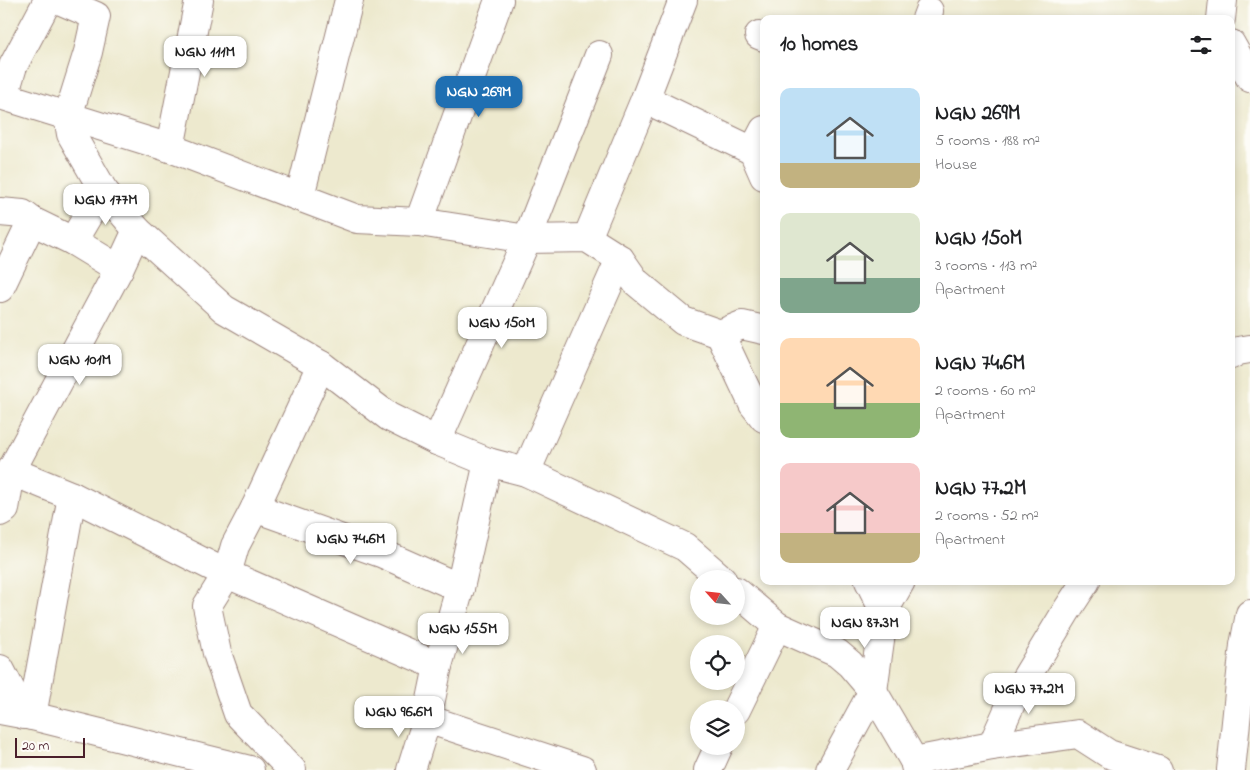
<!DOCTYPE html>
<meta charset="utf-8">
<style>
:root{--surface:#fff;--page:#f2f2f2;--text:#202124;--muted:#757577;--accent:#1f6fb2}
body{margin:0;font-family:"Indie Flower",sans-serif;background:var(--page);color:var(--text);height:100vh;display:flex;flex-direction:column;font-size:19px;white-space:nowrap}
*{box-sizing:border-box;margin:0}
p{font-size:16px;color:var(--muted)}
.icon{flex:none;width:28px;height:28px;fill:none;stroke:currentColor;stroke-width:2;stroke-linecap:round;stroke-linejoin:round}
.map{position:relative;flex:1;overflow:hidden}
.details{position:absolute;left:760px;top:15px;width:475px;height:570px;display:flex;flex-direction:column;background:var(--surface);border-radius:10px;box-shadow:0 2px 8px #0003}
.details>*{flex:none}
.needle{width:32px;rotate:297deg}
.controls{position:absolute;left:690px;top:570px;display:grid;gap:10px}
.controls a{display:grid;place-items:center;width:55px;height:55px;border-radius:50%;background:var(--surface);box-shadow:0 2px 8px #0003;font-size:25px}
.scale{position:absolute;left:15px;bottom:12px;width:70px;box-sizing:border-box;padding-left:5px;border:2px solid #4a1f2b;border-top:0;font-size:14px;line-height:18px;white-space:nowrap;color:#4a1f2b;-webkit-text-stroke:4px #fdfcf7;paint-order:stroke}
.price{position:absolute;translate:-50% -42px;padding:0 11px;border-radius:10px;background:#fff;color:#222;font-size:16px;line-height:32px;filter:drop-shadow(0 1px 2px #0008)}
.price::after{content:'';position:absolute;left:50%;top:30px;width:15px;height:11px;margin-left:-8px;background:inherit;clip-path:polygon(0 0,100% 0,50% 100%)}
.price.current{background:var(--accent);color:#fff}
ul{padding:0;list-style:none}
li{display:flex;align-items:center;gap:15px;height:125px;padding:0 20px}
li span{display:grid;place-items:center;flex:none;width:140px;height:100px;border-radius:10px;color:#555}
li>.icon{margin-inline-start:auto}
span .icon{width:60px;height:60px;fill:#fffc;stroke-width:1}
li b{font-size:21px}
h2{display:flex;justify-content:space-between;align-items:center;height:60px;padding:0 20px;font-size:21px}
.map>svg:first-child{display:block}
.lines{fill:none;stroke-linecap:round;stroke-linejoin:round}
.minor-casing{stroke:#9c847c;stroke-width:30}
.minor{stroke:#fff;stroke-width:28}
</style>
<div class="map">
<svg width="1250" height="770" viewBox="0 0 1250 770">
<rect width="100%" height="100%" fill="#fdfcf7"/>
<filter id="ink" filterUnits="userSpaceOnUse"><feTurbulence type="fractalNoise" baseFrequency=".02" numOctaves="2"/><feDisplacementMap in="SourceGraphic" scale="10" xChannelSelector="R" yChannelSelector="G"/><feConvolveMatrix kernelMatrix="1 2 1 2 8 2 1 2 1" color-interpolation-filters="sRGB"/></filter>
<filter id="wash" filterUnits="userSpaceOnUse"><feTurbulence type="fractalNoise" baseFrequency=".0096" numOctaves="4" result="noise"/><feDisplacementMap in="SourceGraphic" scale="20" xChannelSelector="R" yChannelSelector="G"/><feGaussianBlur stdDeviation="1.12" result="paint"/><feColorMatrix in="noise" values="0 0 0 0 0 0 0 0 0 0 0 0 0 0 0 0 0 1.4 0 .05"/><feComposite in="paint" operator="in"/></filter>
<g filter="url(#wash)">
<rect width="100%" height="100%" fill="#ede9ce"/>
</g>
<g filter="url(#ink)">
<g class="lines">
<defs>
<g id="minor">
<path d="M59 0 96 16 88 52 68 116 71 134 103 190 137 230 224 309 321 365 389 417 437 441 488 462 526 472 685 547 722 579"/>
<path d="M926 19 929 11"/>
<path d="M1221 19 1223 0"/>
<path d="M759 35 764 37"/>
<path d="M1231 44 1250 78"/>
<path d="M0 95 170 148 357 219 419 222 527 239 587 238 620 259 636 282 683 321 720 334 742 325 764 330"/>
<path d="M4 96 13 66 48 0"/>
<path d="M645 99 753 151 764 176"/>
<path d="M170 148 199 0"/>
<path d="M753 151 764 130"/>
<path d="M300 196 349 0"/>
<path d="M0 212 23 214 32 221 73 241 119 269"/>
<path d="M419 222 499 0"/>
<path d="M587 238 645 99 683 0"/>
<path d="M73 241 103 190"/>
<path d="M0 288 32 221"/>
<path d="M720 334 753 404 764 418"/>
<path d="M1231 355 1238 351 1250 349"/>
<path d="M437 441 527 239 599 55"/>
<path d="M488 462 460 588 438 666 427 719 582 770"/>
<path d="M11 471 72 496 227 574 438 666"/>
<path d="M526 472 620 259"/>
<path d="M255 508 381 553 460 588"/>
<path d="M0 512 5 509 11 471 119 269 137 230"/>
<path d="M869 581 884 611"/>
<path d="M736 591 777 626 837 653 850 664 873 691 914 761 916 770"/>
<path d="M0 669 24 715"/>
<path d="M0 710 32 716 250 770"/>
<path d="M736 710 777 626"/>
<path d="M32 716 72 496"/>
<path d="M992 746 1078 734 1109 754 1158 770"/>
<path d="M914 761 992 746 1013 699 1067 610 1086 581"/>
<path d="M292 770 238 714 217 653 207 606 227 574 235 546 255 508 321 365"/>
<path d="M411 770 427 719"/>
<path d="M708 770 719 746"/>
<path d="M830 770 873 691 884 611 901 581"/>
<path d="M1231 770 1244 645 1250 614"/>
</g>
</defs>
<!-- minor casing -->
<use href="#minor" class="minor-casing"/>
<!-- minor -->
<use href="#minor" class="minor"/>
</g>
</g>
</svg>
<div class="controls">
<a><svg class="needle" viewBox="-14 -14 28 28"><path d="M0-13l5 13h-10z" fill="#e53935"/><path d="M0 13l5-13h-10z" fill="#757577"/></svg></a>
<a><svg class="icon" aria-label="locate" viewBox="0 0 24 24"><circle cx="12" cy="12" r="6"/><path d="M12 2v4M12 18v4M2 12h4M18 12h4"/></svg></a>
<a><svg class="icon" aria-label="layers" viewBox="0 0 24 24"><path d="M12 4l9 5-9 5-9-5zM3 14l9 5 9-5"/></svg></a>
</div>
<div class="scale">20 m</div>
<b class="price" style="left:205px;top:78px">NGN 111M</b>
<b class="price current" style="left:479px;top:118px">NGN 269M</b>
<b class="price" style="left:106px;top:226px">NGN 177M</b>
<b class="price" style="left:502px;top:349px">NGN 150M</b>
<b class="price" style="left:80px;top:386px">NGN 101M</b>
<b class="price" style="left:351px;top:565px">NGN 74.6M</b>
<b class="price" style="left:865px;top:649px">NGN 87.3M</b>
<b class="price" style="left:463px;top:655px">NGN 155M</b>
<b class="price" style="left:1029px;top:715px">NGN 77.2M</b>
<b class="price" style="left:399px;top:738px">NGN 96.6M</b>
<section class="details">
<h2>10 homes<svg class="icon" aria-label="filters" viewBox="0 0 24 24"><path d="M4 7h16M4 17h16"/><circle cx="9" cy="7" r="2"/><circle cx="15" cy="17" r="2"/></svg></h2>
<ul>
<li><span style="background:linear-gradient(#bfe0f5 75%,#c2b280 0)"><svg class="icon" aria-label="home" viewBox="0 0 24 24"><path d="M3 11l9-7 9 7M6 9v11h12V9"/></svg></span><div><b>NGN 269M</b><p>5 rooms · 188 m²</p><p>House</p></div></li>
<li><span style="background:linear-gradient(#dfe7d0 65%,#7fa58c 0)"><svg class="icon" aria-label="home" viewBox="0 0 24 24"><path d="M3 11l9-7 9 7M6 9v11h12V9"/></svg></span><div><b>NGN 150M</b><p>3 rooms · 113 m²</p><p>Apartment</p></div></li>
<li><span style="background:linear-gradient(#ffd9b3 65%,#8fb573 0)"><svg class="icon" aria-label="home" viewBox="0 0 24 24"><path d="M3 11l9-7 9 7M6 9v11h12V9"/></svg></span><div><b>NGN 74.6M</b><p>2 rooms · 60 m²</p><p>Apartment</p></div></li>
<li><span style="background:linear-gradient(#f6c9c9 70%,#c2b280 0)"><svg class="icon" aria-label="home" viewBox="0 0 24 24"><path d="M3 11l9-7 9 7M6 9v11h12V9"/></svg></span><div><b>NGN 77.2M</b><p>2 rooms · 52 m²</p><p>Apartment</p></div></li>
</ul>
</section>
</div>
